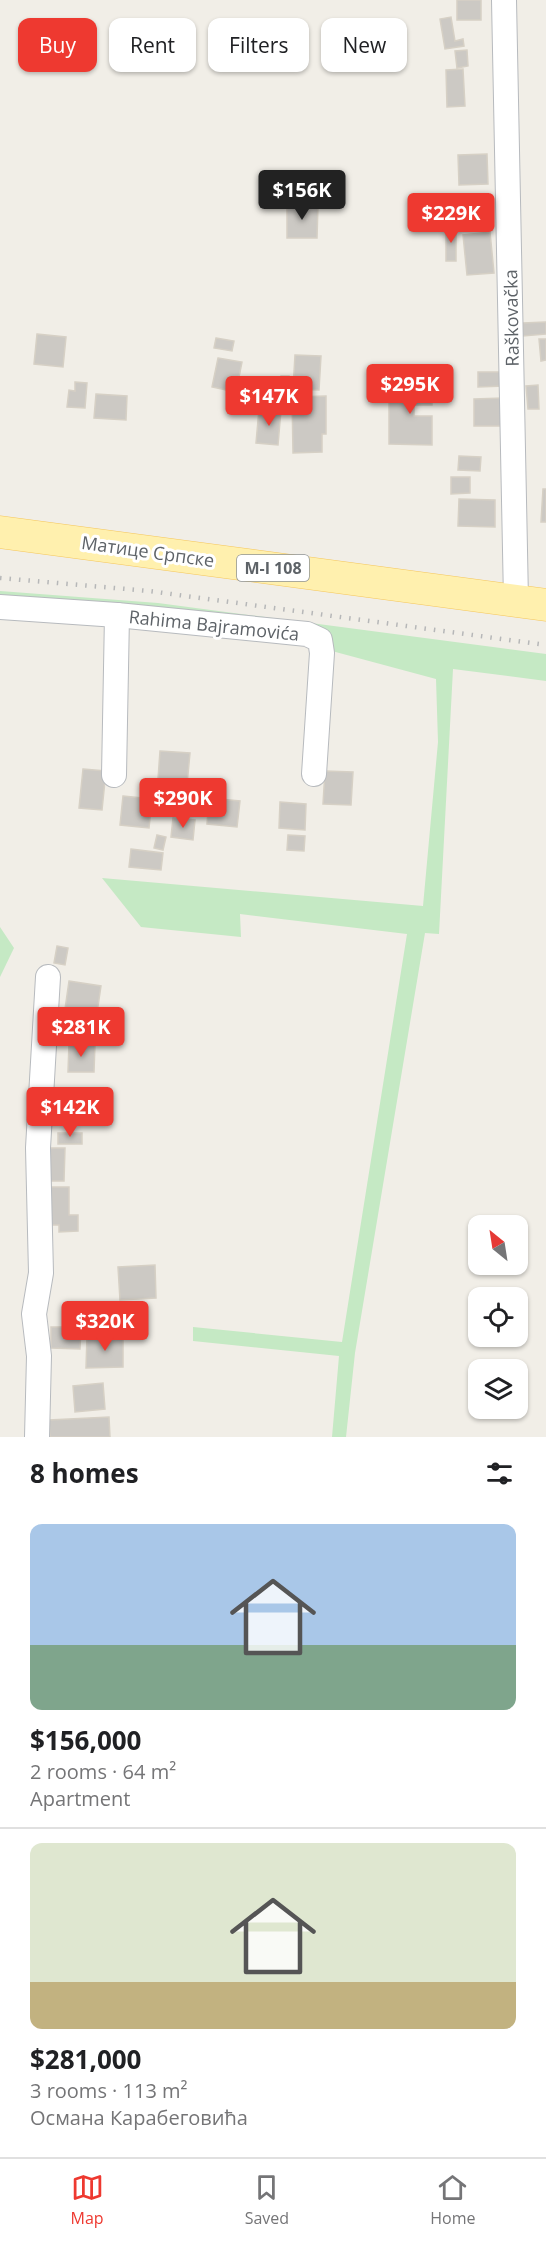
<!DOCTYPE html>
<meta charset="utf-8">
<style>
:root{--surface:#fff;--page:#f6f6f6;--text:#202124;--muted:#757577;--line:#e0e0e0;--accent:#ee3930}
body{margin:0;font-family:"Open Sans",sans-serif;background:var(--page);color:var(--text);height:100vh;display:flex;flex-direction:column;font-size:22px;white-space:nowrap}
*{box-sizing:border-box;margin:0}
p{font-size:20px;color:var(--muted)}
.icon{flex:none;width:33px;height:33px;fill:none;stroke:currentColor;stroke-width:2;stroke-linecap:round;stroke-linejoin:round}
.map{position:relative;height:1437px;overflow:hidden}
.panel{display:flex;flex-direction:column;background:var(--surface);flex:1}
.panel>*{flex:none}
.top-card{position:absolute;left:18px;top:18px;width:510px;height:54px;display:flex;gap:12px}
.needle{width:39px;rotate:330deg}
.tools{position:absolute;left:468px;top:1215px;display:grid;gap:12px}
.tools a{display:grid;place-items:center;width:60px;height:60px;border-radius:12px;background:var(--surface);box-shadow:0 2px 4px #0004;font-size:30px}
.price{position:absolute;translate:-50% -51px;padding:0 14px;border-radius:6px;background:var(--accent);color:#fff;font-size:20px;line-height:39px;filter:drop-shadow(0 2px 3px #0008)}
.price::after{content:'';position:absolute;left:50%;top:36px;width:18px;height:14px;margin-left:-9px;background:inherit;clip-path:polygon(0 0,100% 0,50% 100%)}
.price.current{background:#222;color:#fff}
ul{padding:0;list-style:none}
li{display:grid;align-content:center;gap:12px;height:318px;padding:0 30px}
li+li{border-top:2px solid var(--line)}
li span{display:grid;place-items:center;height:186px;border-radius:12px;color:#555}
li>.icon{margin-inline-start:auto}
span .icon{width:108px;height:108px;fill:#fffc;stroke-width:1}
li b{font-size:26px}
h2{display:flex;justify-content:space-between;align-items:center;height:72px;padding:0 30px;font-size:26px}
.pill{padding:0 21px;border-radius:12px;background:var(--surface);box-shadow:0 2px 4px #0004;font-size:21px;line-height:54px}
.pill.current{background:var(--accent);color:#fff}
.tabs{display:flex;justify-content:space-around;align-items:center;height:84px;border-top:2px solid var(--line);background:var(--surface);font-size:16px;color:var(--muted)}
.tabs a{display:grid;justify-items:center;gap:3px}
.tabs .current{color:var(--accent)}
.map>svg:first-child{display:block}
.green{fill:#c5e9c4}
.building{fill:#ccc9c4;stroke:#d6d0c5;stroke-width:1.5}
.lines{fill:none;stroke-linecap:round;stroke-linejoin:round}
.minor-casing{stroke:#b7babe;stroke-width:26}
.major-casing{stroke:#f5c65c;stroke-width:33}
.minor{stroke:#fff;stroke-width:24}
.major{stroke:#fff0ae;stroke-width:32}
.rail{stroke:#b6b7b8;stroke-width:4.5;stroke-dasharray:1.5 8;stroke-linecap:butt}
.labels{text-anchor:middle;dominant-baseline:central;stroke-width:6;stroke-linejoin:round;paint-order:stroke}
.shield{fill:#fff;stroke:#8e9295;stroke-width:1.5}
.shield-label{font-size:16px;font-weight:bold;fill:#5e6368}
.street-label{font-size:18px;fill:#5e6368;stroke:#fff}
</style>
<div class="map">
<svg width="546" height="1437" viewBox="0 0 546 1437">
<rect width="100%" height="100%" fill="#f1eee7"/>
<!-- green -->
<g class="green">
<path d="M0 591 158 603 546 654V681L453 669 439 934 425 933 355 1353 346 1437H332L339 1356 193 1341V1327L342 1342 407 934 240 914 241 937 141 927 102 878 423 906 438 742 436 679 317 647 0 607Z"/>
<path d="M0 927 14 948 0 977Z"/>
</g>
<!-- building -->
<g class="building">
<rect x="457" y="0" width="24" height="20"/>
<path d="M451 17 455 41 463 39 464 46 445 49 440 19Z"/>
<path d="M467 50 468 66 457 68 455 51Z"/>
<path d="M463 69 465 106 447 107 446 70Z"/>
<path d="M487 154 488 184 459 185 458 155Z"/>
<path d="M287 204 318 205 317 238H287Z"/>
<rect x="446" y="227" width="10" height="34"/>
<path d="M490 232 494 273 467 275 463 235Z"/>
<path d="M546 322V334L523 336V323Z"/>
<path d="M37 334 66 337 63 367 34 364Z"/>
<path d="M216 338 234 341 232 351 214 348Z"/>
<path d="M539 339H546V360L541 361Z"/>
<path d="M295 355 321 356 319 390 293 389Z"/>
<path d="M218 358 242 362 236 392 212 387Z"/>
<path d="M478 372H504V386L478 387Z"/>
<path d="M281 376H289L286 404 279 403Z"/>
<path d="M75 382 87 383 85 408 67 407 69 390 75 391Z"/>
<path d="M389 384H432V405H414V416H432V445L389 444Z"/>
<path d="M538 385 539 409H528L526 386Z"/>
<path d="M96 394 127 396 126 420 94 418Z"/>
<path d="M326 396V434H322V452L293 453 292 397Z"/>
<path d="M503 398V426H474V399Z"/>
<path d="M259 409 281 410 278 445 256 443Z"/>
<path d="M459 456 481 457 480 471 458 470Z"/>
<path d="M451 477H470V493L451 494Z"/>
<path d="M543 489H546V522H541Z"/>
<path d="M459 499 495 500V527L458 526Z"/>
<path d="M160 751 190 753 186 795 157 793Z"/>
<path d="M83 769 106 771 102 810 79 808Z"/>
<path d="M325 771 353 772 351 805 323 804Z"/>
<path d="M123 796 152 799 149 828 120 825Z"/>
<path d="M209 798 240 801 237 827 207 824Z"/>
<path d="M280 802 306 804 305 830 279 828Z"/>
<path d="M173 818 195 820 193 840 171 837Z"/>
<path d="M157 835 166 837 163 850 154 848Z"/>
<path d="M288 835 305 836 304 851 287 850Z"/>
<path d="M131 849 163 853 161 870 129 867Z"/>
<path d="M57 946 68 948 65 965 54 963Z"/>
<path d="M69 981 101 986 97 1013 65 1009Z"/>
<rect x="73" y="1020" width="18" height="13"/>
<path d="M69 1043 95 1044 94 1072H68Z"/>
<rect x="58" y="1133" width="24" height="11"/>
<path d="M47 1148H65L64 1181H47Z"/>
<path d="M49 1187H69V1215H78V1231L59 1232V1225H50Z"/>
<path d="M155 1265 156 1298 120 1300 118 1267Z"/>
<path d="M51 1327H81L80 1349 51 1348Z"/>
<path d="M87 1336 123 1337V1367L86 1368Z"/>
<path d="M103 1383 105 1409 75 1412 73 1386Z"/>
<path d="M109 1417 110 1437H50L49 1420Z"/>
</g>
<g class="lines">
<defs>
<g id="minor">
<path d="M504 0 516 600"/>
<path d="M0 607 117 615 114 775"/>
<path d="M117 615 307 634 320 640 322 653 314 774"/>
<path d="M37 1437 39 1356 34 1314 41 1273 38 1148 48 977"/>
</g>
<path id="major" d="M0 532 546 605"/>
</defs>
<!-- minor casing -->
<use href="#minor" class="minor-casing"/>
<!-- major casing -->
<use href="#major" class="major-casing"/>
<!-- minor -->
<use href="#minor" class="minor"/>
<!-- major -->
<use href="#major" class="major"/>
<!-- rail -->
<path class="rail" d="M0 578 149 591 546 645"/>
</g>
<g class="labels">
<!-- shield labels -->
<rect class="shield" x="237" y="555" width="72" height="26" rx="4.5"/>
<g class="shield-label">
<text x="273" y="568">M-I 108</text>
</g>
<!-- street labels -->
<g class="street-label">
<text transform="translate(511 318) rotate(-91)">Raškovačka</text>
<text transform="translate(148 551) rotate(8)">Матице Српске</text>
<text transform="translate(214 625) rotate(6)">Rahima Bajramovića</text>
</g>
</g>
</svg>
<div class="tools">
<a><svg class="needle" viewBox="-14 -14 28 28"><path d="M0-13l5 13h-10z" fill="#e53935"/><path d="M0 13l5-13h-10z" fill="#757577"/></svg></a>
<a><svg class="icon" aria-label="locate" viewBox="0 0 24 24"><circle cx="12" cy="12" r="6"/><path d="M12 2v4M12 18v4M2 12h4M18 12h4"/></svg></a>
<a><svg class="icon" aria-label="layers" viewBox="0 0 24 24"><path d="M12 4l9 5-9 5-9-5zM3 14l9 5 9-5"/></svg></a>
</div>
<b class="price current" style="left:302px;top:221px">$156K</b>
<b class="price" style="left:451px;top:244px">$229K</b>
<b class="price" style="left:410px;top:415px">$295K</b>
<b class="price" style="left:269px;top:427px">$147K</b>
<b class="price" style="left:183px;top:829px">$290K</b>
<b class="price" style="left:81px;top:1058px">$281K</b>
<b class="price" style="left:70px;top:1138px">$142K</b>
<b class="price" style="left:105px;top:1352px">$320K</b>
<div class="top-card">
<a class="pill current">Buy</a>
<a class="pill">Rent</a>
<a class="pill">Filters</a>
<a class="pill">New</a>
</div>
</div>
<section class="panel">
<h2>8 homes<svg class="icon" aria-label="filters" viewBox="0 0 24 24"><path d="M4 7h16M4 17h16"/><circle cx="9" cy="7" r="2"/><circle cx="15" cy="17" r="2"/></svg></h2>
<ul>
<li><span style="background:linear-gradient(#a9c7e8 65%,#7fa58c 0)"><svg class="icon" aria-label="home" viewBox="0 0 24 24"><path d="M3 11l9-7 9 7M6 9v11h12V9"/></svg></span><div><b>$156,000</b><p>2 rooms · 64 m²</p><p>Apartment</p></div></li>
<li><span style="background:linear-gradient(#dfe7d0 75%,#c2b280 0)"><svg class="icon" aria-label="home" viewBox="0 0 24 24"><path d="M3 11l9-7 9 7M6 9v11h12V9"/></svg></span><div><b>$281,000</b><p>3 rooms · 113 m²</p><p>Османа Карабеговића</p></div></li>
</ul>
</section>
<nav class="tabs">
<a class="current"><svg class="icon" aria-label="map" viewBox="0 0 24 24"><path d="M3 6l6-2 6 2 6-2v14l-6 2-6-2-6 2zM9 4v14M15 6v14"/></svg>Map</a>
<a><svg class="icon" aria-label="saved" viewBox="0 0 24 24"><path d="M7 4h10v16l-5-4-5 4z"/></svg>Saved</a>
<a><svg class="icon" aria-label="home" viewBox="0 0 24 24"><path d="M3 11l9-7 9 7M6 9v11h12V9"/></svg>Home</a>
</nav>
